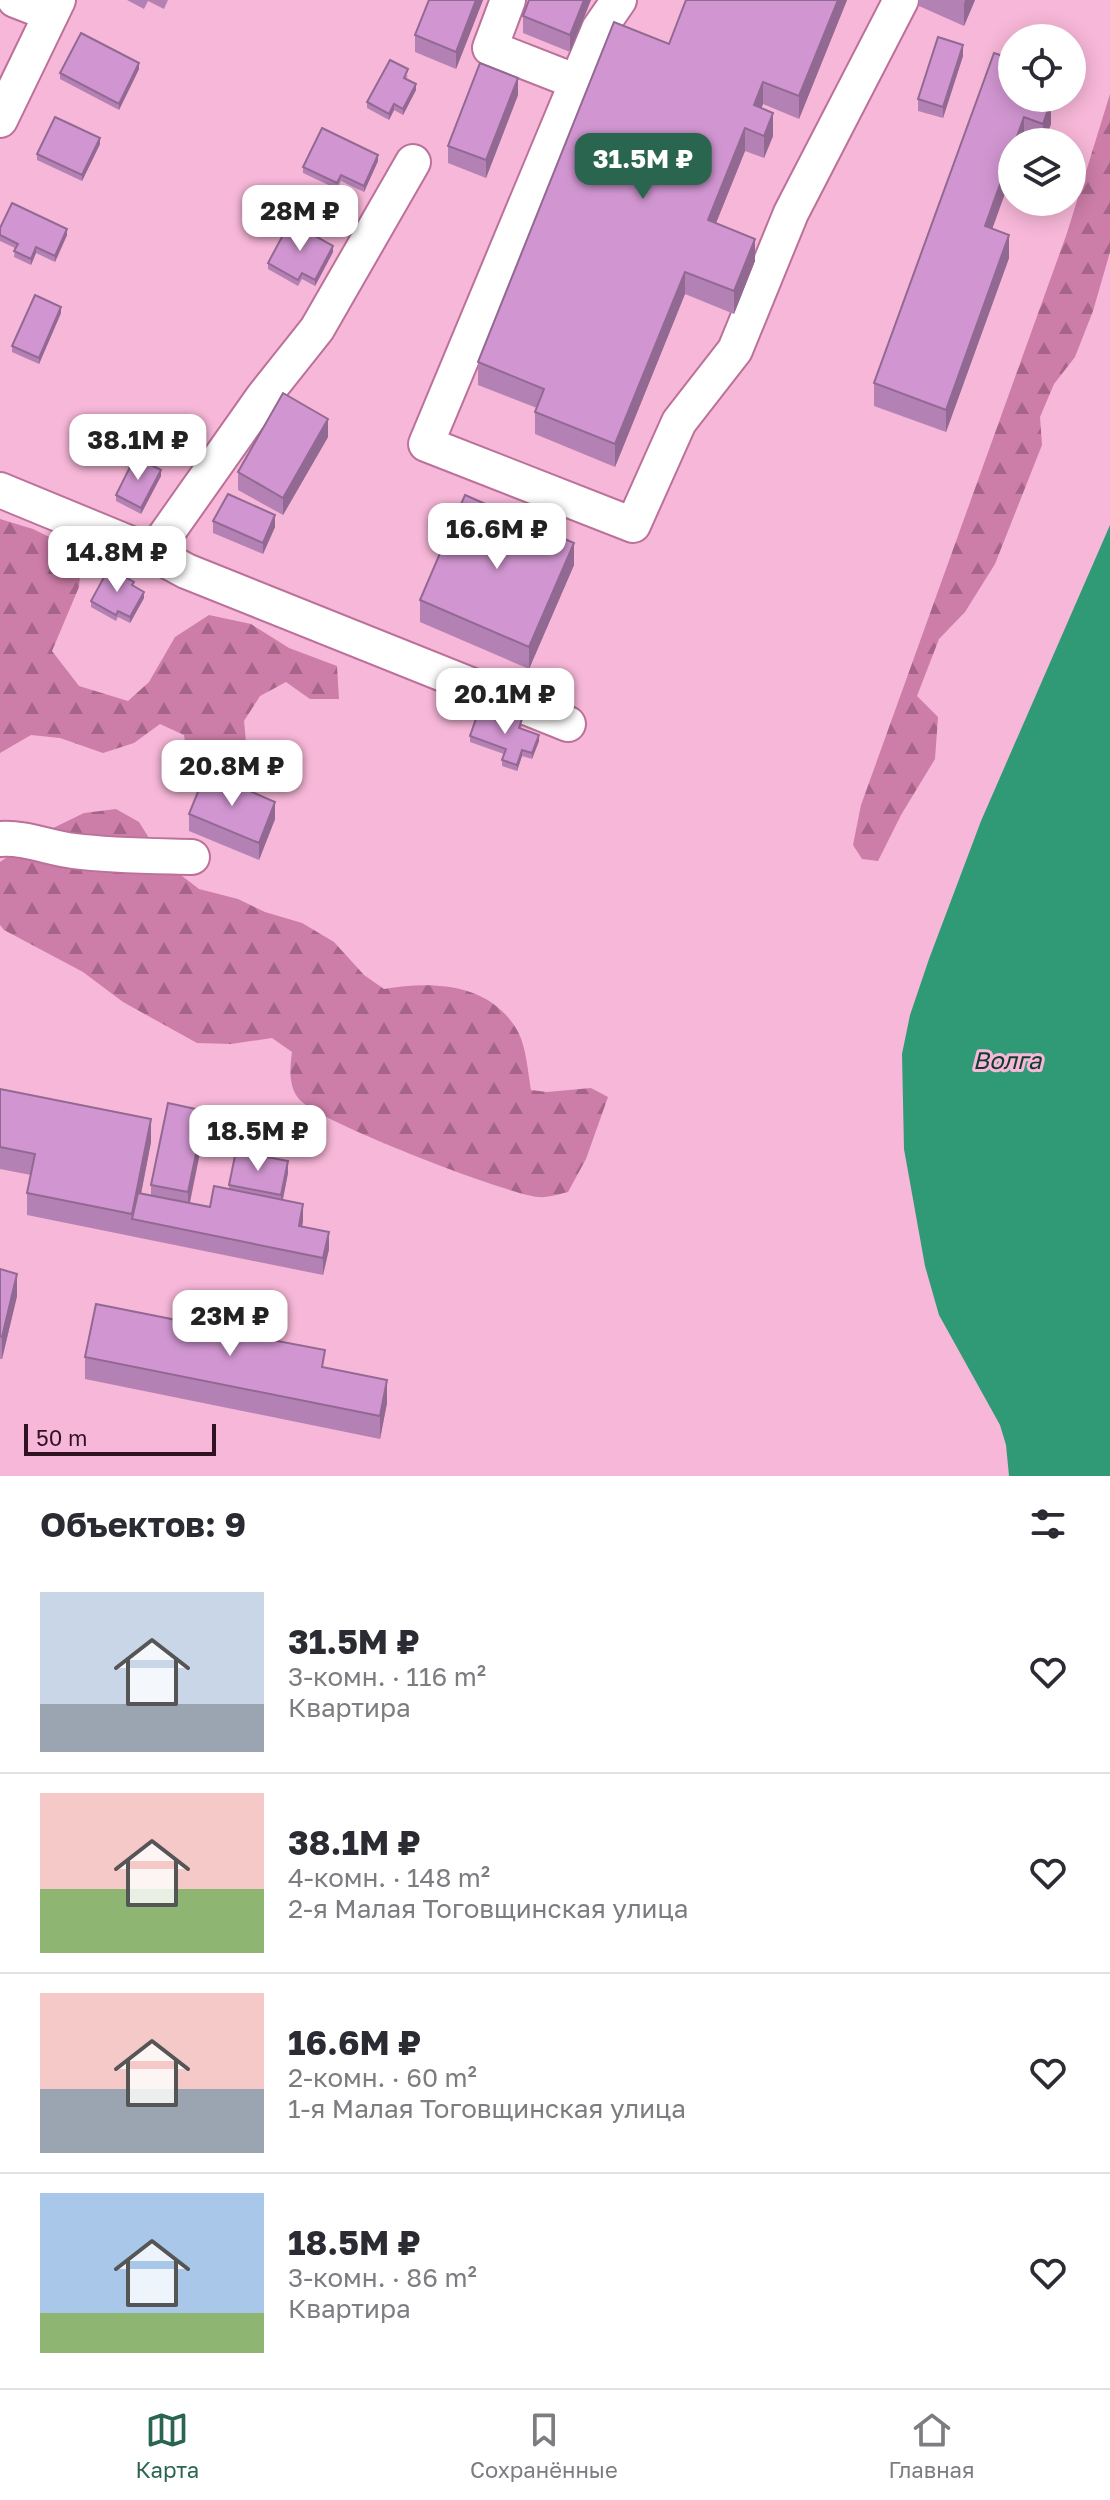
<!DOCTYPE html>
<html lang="ru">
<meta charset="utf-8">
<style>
:root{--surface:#fff;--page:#f7f7f7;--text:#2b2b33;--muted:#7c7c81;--line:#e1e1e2;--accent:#29654f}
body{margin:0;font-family:"Golos Text",sans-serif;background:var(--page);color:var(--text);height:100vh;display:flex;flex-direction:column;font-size:30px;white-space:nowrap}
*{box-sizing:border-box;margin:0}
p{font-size:26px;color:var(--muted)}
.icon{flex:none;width:44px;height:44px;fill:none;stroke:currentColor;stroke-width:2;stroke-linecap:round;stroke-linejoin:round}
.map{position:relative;height:1476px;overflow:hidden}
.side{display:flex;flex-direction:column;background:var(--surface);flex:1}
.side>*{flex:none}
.tools{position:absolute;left:998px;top:24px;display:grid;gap:16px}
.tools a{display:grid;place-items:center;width:88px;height:88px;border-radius:50%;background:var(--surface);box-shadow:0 4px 20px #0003;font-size:40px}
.scale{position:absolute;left:24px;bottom:20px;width:192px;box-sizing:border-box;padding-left:8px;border:4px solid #301323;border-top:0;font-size:22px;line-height:28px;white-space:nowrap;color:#301323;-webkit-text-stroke:6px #f7b7d8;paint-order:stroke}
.price{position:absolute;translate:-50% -68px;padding:0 18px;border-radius:16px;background:#fff;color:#222;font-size:26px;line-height:52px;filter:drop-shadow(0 2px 4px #0008)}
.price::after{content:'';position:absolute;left:50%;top:48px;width:24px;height:18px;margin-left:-12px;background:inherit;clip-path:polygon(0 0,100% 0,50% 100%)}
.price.selected{background:var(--accent);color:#fff}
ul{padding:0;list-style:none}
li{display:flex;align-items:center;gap:24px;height:200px;padding:0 40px}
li+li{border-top:2px solid var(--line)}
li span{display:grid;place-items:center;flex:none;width:224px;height:160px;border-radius:0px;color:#555}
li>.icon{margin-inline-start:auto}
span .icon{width:96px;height:96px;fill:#fffc;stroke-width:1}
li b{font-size:34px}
h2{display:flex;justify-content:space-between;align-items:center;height:96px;padding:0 40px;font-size:34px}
.menu{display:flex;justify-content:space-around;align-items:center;height:112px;border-top:2px solid var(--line);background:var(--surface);font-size:22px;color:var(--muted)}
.menu a{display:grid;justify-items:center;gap:4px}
.menu .selected{color:var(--accent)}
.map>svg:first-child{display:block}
.forest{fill:url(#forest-firs)}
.water{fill:#309a77}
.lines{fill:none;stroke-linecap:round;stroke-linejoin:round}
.minor-casing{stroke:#bb7199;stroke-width:38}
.minor{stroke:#fff;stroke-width:34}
.wall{fill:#b481b4}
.shaded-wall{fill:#926992}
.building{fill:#d196d1;stroke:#926992;stroke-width:2}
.labels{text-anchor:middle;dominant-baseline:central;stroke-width:6;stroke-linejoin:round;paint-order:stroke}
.water-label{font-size:24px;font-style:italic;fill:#0f3d2d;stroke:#f7b7d8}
</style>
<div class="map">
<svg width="1110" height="1476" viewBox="0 0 1110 1476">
<defs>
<pattern id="forest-firs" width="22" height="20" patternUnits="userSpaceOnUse" patternTransform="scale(2)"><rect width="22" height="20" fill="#cc7da8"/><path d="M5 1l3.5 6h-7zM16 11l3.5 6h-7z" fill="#a66588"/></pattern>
</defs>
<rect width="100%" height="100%" fill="#f7b7d8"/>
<!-- forest -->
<g class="forest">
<path d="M1110 94V252L1093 311 1075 357 1054 384 1040 417 1042 445 995 564 965 612 939 639 917 696 938 717 935 759 901 815 878 861 862 859 853 845 861 805 1067 233Z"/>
<path d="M0 519 33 529 82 553 79 587 52 651 79 686 128 701 149 682 175 637 209 615 251 624 289 648 337 666 339 699H310L286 682 260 696 244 721 246 742 236 782 214 795 191 785 184 735 160 724 134 743 103 753 60 738 31 735 0 753Z"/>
<path d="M116 809 139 822 164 862 199 889 238 899 265 912 302 923 334 942 364 975 384 989C431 981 489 982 517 1030 526 1045 528 1072 531 1090L547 1092 591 1088 608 1097 586 1159 568 1192C559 1194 548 1198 538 1197 507 1194 316 1121 299 1099 288 1086 290 1068 292 1052L272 1038 231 1044 197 1043 123 1002 83 972 4 930 0 925V862L43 833 84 813Z"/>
</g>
<!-- water -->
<path class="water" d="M1110 525V1476H1009L1006 1445 1000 1425 939 1315 925 1266 904 1149 902 1054 910 1015 929 959 981 821Z"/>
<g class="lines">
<defs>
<g id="minor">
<path d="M15 0 51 14"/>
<path d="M508 0 490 48 577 82"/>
<path d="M619 0 599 29 426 444 633 525 679 422 735 350 791 213 901 0"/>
<path d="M0 120 58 0"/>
<path d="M0 490 153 553 186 571 568 724"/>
<path d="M153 553 263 397 317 329 413 162"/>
<path d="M0 839C25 837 49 848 74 851 113 856 153 856 192 857"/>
</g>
</defs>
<!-- minor casing -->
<use href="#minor" class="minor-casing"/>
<!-- minor -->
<use href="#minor" class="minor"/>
</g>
<!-- wall -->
<g class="wall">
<path d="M127 0H168L164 9 148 1 144 9Z"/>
<path d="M429 0H483L456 69 415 52V35Z"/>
<path d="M529 0H591L570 52 523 33V16Z"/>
<path d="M686 0H847L799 119 763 104 761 108 773 136 764 158 745 151 716 223 755 261 734 314 685 294 615 467 535 434V412L537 408 478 385V362L669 44Z"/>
<path d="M919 0H975L964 26 919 6Z"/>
<path d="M994 53 1051 124 1044 142H1031L1024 140 992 229 1009 258 946 432 874 406V383Z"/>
<path d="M963 56 943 118 918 111V99Z"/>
<path d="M139 69 119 110 60 79V73Z"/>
<path d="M408 75 406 79 416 90 403 115 394 110 389 120 367 108V102Z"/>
<path d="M518 95 486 178 448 163V146Z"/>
<path d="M100 144 82 181 37 160V154Z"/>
<path d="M378 161 364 192 341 181 337 189 303 173V167Z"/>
<path d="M0 228 67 235 55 262 36 253 31 265 14 257 15 248 0 241Z"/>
<path d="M333 252 315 286 302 279 298 286 268 269V263Z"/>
<path d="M61 313 39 364 12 352V346Z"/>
<path d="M328 437 283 515 238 490V472Z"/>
<path d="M161 476 141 514 116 501V495Z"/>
<path d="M213 521 275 527 263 554 213 533Z"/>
<path d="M574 565 529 669 420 622V600Z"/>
<path d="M134 586 144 598 130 623 118 617 116 621 91 607V601Z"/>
<path d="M503 722 522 725 521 728 539 741 532 759 522 756 517 771 502 766V760L504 754 470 742V736Z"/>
<path d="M189 814 275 819 259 860 189 831Z"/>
<path d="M0 1089 151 1142 141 1193 151 1195V1185L205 1128 190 1203 210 1207 229 1189V1185L288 1173 283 1200 303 1221 302 1227 329 1249 323 1275 27 1215V1193L31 1175 0 1169Z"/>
<path d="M0 1269 17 1296 2 1359H0Z"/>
<path d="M276 1340 387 1403 380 1439 85 1379V1357Z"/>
</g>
<!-- shaded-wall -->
<g class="shaded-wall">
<path d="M476 0H483L456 69V52Z"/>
<path d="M584 0H591L570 52V35Z"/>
<path d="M838 0H847L799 119V96Z"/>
<path d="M965 0H975L964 26V4Z"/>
<path d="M963 45V56L943 118V107Z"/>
<path d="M139 63V69L119 110V104Z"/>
<path d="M518 78V95L486 178V160Z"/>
<path d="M763 82V104L754 128V105Z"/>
<path d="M416 84V90L403 115V109Z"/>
<path d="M1051 101V124L1044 142H1043V124Z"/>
<path d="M394 104V110L389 120V114Z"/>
<path d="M773 113V136L764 158V136Z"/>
<path d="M1024 117V142H1015Z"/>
<path d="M745 128V151L708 243V220Z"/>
<path d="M100 138V144L82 181V175Z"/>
<path d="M1012 151V174L985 249V226Z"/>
<path d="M378 155V161L364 192V186Z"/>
<path d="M67 229V235L55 262V256Z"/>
<path d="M1009 235V258L946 432V410Z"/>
<path d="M755 239V261L734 314V291Z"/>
<path d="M333 246V252L315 286V280Z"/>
<path d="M36 247V253L31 265V259Z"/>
<path d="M685 272V294L615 467V444Z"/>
<path d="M61 307V313L39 364V358Z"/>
<path d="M328 419V437L283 515V498Z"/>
<path d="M161 470V476L141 514V508Z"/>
<path d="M275 515V527L263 554V543Z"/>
<path d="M574 543V565L529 669V647Z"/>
<path d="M144 592V598L130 623V617Z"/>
<path d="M539 735V741L532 759V753Z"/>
<path d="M522 750V756L517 771V765Z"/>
<path d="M275 802V819L259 860V843Z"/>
<path d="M205 1111V1128L188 1210V1192Z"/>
<path d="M151 1119V1142L136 1220 132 1219V1214Z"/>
<path d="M288 1161V1173L281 1207V1195Z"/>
<path d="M303 1204V1221L299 1243V1226Z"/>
<path d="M329 1232V1249L323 1275V1258Z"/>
<path d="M17 1274V1296L2 1359V1337Z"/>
<path d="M387 1380V1403L380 1439V1416Z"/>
</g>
<!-- building -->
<g class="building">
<path d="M429 0H476L456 52 415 35Z"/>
<path d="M529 0H584L570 35 523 16Z"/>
<path d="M686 0H838L799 96 763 82 754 105 773 113 764 136 745 128 708 220 755 239 734 291 685 272 615 444 535 412 544 389 478 362 614 22 669 44Z"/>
<path d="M81 33 139 63 119 104 60 73Z"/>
<path d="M938 37 963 45 943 107 918 99Z"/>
<path d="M994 53 1012 59V98H1041L1051 101 1043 124 1024 117 1015 142H1012V151L985 226 1009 235 946 410 874 383Z"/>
<path d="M390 60 408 69 404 78 416 84 403 109 394 104 389 114 367 102Z"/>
<path d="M480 63 518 78 486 160 448 146Z"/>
<path d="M55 117 100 138 82 175 37 154Z"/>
<path d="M322 128 378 155 364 186 341 175 337 183 303 167Z"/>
<path d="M12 203 67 229 55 256 36 247 31 259 14 251 18 244 0 235V228Z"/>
<path d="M290 222 333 246 315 280 302 273 298 280 268 263Z"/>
<path d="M35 295 61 307 39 358 12 346Z"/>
<path d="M283 393 328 419 283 498 238 472Z"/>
<path d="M135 457 161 470 141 508 116 495Z"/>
<path d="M228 494 275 515 263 543 213 521Z"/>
<path d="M465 495 574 543 529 647 420 600Z"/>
<path d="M109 568 134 582 132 585 144 592 130 617 118 611 116 615 91 601Z"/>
<path d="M478 713 503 722 506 714 522 719 519 728 539 735 532 753 522 750 517 765 502 760 506 749 470 736Z"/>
<path d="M206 772 275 802 259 843 189 814Z"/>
<path d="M0 1089 151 1119 132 1214 27 1193 35 1154 0 1147Z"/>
<path d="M168 1103 205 1111 188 1192 151 1185Z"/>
<path d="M236 1151 288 1161 281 1195 229 1185Z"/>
<path d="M214 1186 303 1204 299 1226 329 1232 323 1258 132 1219 138 1193 210 1207Z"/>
<path d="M0 1269 17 1274 2 1337 0 1336Z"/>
<path d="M96 1304 232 1331 235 1316 276 1324 272 1340 325 1350 322 1367 387 1380 380 1416 85 1357Z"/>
</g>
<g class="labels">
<!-- water labels -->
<g class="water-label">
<text x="1007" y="1059">Волга</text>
</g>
</g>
</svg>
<div class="tools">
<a><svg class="icon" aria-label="locate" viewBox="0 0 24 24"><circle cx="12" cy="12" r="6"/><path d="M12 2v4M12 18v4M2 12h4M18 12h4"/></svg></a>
<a><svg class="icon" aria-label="layers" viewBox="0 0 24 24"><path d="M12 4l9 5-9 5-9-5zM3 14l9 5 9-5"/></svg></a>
</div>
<div class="scale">50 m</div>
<b class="price selected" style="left:643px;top:201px">31.5M ₽</b>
<b class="price" style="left:300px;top:253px">28M ₽</b>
<b class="price" style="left:138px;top:482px">38.1M ₽</b>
<b class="price" style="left:497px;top:571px">16.6M ₽</b>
<b class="price" style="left:117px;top:594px">14.8M ₽</b>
<b class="price" style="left:505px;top:736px">20.1M ₽</b>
<b class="price" style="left:232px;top:808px">20.8M ₽</b>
<b class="price" style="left:258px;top:1173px">18.5M ₽</b>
<b class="price" style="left:230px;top:1358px">23M ₽</b>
</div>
<section class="side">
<h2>Объектов: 9<svg class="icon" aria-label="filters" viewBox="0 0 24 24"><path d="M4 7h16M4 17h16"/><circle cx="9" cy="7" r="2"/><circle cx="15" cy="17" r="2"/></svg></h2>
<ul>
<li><span style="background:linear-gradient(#c9d6e8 70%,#9aa5b1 0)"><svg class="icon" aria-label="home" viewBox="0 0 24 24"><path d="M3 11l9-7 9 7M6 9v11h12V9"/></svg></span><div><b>31.5M ₽</b><p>3-комн. · 116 m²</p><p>Квартира</p></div><svg class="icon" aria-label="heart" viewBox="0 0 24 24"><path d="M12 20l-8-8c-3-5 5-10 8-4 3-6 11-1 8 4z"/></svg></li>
<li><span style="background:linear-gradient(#f6c9c9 60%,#8fb573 0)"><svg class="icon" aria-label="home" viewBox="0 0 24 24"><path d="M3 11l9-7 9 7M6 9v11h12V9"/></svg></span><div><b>38.1M ₽</b><p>4-комн. · 148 m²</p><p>2-я Малая Тоговщинская улица</p></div><svg class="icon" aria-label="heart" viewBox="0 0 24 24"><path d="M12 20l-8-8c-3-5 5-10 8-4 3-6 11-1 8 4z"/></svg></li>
<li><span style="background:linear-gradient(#f6c9c9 60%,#9aa5b1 0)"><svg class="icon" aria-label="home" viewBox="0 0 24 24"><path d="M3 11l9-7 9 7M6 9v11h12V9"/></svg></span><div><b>16.6M ₽</b><p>2-комн. · 60 m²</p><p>1-я Малая Тоговщинская улица</p></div><svg class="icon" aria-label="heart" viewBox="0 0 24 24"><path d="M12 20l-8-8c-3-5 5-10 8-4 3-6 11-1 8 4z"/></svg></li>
<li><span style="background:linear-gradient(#a9c7e8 75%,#8fb573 0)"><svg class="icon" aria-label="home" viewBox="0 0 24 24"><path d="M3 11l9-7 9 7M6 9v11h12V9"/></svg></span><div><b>18.5M ₽</b><p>3-комн. · 86 m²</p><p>Квартира</p></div><svg class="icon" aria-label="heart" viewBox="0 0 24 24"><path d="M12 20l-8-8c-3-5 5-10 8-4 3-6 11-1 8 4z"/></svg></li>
</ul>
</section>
<nav class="menu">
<a class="selected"><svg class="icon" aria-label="map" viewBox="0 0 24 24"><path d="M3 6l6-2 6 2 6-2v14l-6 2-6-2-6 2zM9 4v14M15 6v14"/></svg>Карта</a>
<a><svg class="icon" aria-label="saved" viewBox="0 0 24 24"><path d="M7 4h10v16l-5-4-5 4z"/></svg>Сохранённые</a>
<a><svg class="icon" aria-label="home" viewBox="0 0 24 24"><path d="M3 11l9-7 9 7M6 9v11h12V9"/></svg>Главная</a>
</nav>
